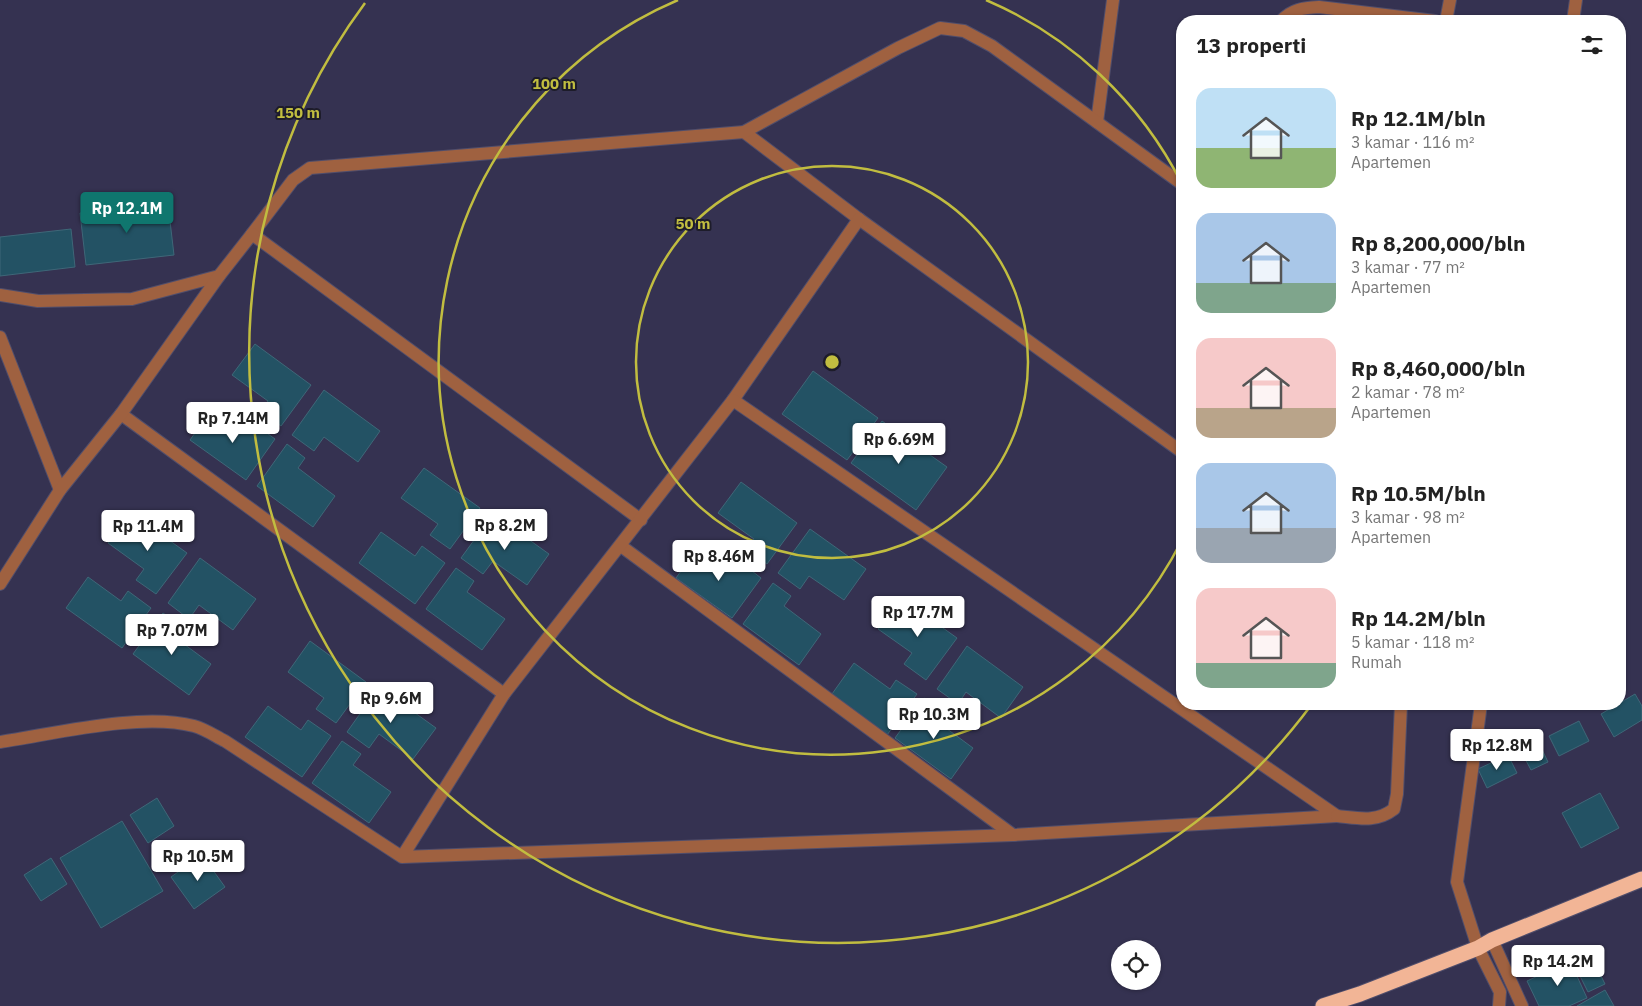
<!DOCTYPE html>
<html lang="id">
<meta charset="utf-8">
<style>
:root{--surface:#fff;--page:#f2f2f2;--text:#222;--muted:#767676;--accent:#0f766e}
body{margin:0;font-family:"IBM Plex Sans",sans-serif;background:var(--page);color:var(--text);height:100vh;display:flex;flex-direction:column;font-size:19px;white-space:nowrap}
*{box-sizing:border-box;margin:0}
p{font-size:16px;color:var(--muted)}
.icon{flex:none;width:28px;height:28px;fill:none;stroke:currentColor;stroke-width:2;stroke-linecap:round;stroke-linejoin:round}
.map{position:relative;flex:1;overflow:hidden}
.drawer{position:absolute;left:1176px;top:15px;width:450px;height:695px;display:flex;flex-direction:column;background:var(--surface);border-radius:20px;box-shadow:0 1px 4px #0004}
.drawer>*{flex:none}
.tools{position:absolute;left:1111px;top:940px;display:grid;gap:10px}
.tools a{display:grid;place-items:center;width:50px;height:50px;border-radius:50%;background:var(--surface);box-shadow:0 1px 4px #0004;font-size:25px}
.price{position:absolute;translate:-50% -42px;padding:0 11px;border-radius:5px;background:#fff;color:#222;font-size:16px;line-height:32px;filter:drop-shadow(0 1px 2px #0008)}
.price::after{content:'';position:absolute;left:50%;top:30px;width:15px;height:11px;margin-left:-8px;background:inherit;clip-path:polygon(0 0,100% 0,50% 100%)}
.price.current{background:var(--accent);color:#fff}
ul{padding:0;list-style:none}
li{display:flex;align-items:center;gap:15px;height:125px;padding:0 20px}
li span{display:grid;place-items:center;flex:none;width:140px;height:100px;border-radius:15px;color:#555}
li>.icon{margin-inline-start:auto}
span .icon{width:60px;height:60px;fill:#fffc;stroke-width:1}
li b{font-size:21px}
h2{display:flex;justify-content:space-between;align-items:center;height:60px;padding:0 20px;font-size:21px}
.map>svg:first-child{display:block}
.building{fill:#235264;stroke:#3f6778}
.lines{fill:none;stroke-linecap:round;stroke-linejoin:round}
.minor-casing{stroke:#514e6b;stroke-width:14}
.highway-casing{stroke:#514e6b;stroke-width:17}
.minor{stroke:#9f6140;stroke-width:12}
.highway{stroke:#f2b596;stroke-width:15}
.ring{fill:none;stroke:#c1bd40;stroke-width:2.5}
.centre{fill:#c1bd40;stroke:#1d1c2a;stroke-width:2.5}
.ring-label{font-size:15px;text-anchor:middle;font-weight:bold;fill:#c1bd40;stroke:#1d1c2a;stroke-width:4;stroke-linejoin:round;paint-order:stroke}
</style>
<div class="map">
<svg width="1642" height="1006" viewBox="0 0 1642 1006">
<rect width="100%" height="100%" fill="#353251"/>
<!-- building -->
<g class="building">
<path d="M168 204 174 255 86 265 80 213Z"/>
<path d="M71 229 75 267 0 276V237Z"/>
<path d="M255 344 311 385 281 426 261 411 268 401 232 375Z"/>
<path d="M813 371 878 418 847 460 782 414Z"/>
<path d="M324 390 380 431 358 462 324 437 314 451 292 435Z"/>
<path d="M212 409 246 433 253 423 275 439 246 480 190 440Z"/>
<path d="M882 421 947 467 916 510 851 463Z"/>
<path d="M287 444 305 458 298 468 335 496 313 527 257 486Z"/>
<path d="M424 468 480 508 450 549 430 535 438 524 401 498Z"/>
<path d="M741 482 797 523 767 564 747 550 754 539 718 513Z"/>
<path d="M131 513 187 553 156 594 136 580 144 569 108 543Z"/>
<path d="M493 514 549 554 527 585 493 561 483 574 461 558Z"/>
<path d="M810 529 866 569 844 600 809 576 800 589 778 573Z"/>
<path d="M381 532 415 556 422 546 445 563 415 604 359 563Z"/>
<path d="M698 547 732 571 739 561 761 578 732 618 676 578Z"/>
<path d="M200 558 256 599 233 630 199 605 189 619 168 603Z"/>
<path d="M456 568 474 581 467 592 505 619 482 650 426 609Z"/>
<path d="M88 577 121 601 128 591 151 608 122 648 66 608Z"/>
<path d="M773 583 791 596 784 606 821 634 799 665 743 624Z"/>
<path d="M901 598 957 638 926 680 904 664 912 653 878 629Z"/>
<path d="M163 613 181 626 173 636 211 664 189 695 133 654Z"/>
<path d="M310 641 366 682 336 723 316 709 324 698 288 672Z"/>
<path d="M967 646 1023 687 1001 718 966 692 958 704 937 689Z"/>
<path d="M854 663 890 689 896 680 917 694 887 735 832 694Z"/>
<path d="M379 687 436 728 413 759 379 734 369 748 347 732Z"/>
<path d="M1635 694 1642 706V720L1614 737 1601 714Z"/>
<path d="M924 698 946 714 939 723 973 748 951 779 895 738Z"/>
<path d="M268 706 301 730 308 720 331 736 302 777 245 737Z"/>
<path d="M1579 721 1589 741 1559 756 1549 736Z"/>
<path d="M342 741 361 754 353 765 391 792 369 823 312 783Z"/>
<path d="M1538 741 1548 762 1531 770 1520 749Z"/>
<path d="M1508 755 1517 773 1487 788 1478 769Z"/>
<path d="M1600 793 1619 828 1581 848 1562 813Z"/>
<path d="M157 798 174 826 148 843 130 815Z"/>
<path d="M122 821 163 891 101 928 60 858Z"/>
<path d="M202 855 225 887 194 909 171 877Z"/>
<path d="M51 858 67 884 41 901 24 875Z"/>
<path d="M1592 958 1605 984 1588 992 1575 966Z"/>
<path d="M1570 961 1587 998 1569 1006H1539L1527 981Z"/>
<path d="M1605 990 1614 1006H1577Z"/>
</g>
<g class="lines">
<defs>
<g id="minor">
<path d="M1281 21C1292 9 1303 8 1319 7L1435 21"/>
<path d="M1446 21 1450 0"/>
<path d="M1573 21 1576 0"/>
<path d="M1097 122 1113 0"/>
<path d="M744 132 859 219 1182 452"/>
<path d="M252 234 293 180 310 168 744 132 898 48 940 28 964 31 992 46 1182 184"/>
<path d="M0 295 38 301 132 299 219 276"/>
<path d="M0 337 60 490"/>
<path d="M733 400 859 219"/>
<path d="M121 414 504 694"/>
<path d="M621 546 1013 835"/>
<path d="M0 584 60 490 121 414 219 276 252 234 641 520"/>
<path d="M1481 704 1457 882 1478 948 1500 992 1499 1006"/>
<path d="M0 742C54 734 141 712 194 726 205 729 215 736 225 741L402 857 1013 835 1337 816 733 400 504 694 402 857"/>
<path d="M1337 816C1358 818 1376 823 1394 809L1397 794 1401 704"/>
<path d="M1492 940 1522 1006"/>
</g>
<path id="highway" d="M1323 1006 1360 994 1478 948 1492 940 1642 879"/>
</defs>
<!-- minor casing -->
<use href="#minor" class="minor-casing"/>
<!-- highway casing -->
<use href="#highway" class="highway-casing"/>
<!-- minor -->
<use href="#minor" class="minor"/>
<!-- highway -->
<use href="#highway" class="highway"/>
</g>
<!-- distance rings -->
<g class="ring">
<circle cx="832" cy="362" r="196"/>
<path d="M1182 540A393 393 0 1 1 678 0M986 0A393 393 0 0 1 1182 184"/>
<path d="M1312 704A589 589 0 1 1 365 3"/>
</g>
<circle cx="832" cy="362" r="8" class="centre"/>
<g class="ring-label">
<text x="554" y="89">100 m</text>
<text x="298" y="118">150 m</text>
<text x="693" y="229">50 m</text>
</g>
</svg>
<div class="tools">
<a><svg class="icon" aria-label="locate" viewBox="0 0 24 24"><circle cx="12" cy="12" r="6"/><path d="M12 2v4M12 18v4M2 12h4M18 12h4"/></svg></a>
</div>
<b class="price current" style="left:127px;top:234px">Rp 12.1M</b>
<b class="price" style="left:233px;top:444px">Rp 7.14M</b>
<b class="price" style="left:899px;top:465px">Rp 6.69M</b>
<b class="price" style="left:505px;top:551px">Rp 8.2M</b>
<b class="price" style="left:148px;top:552px">Rp 11.4M</b>
<b class="price" style="left:719px;top:582px">Rp 8.46M</b>
<b class="price" style="left:918px;top:638px">Rp 17.7M</b>
<b class="price" style="left:172px;top:656px">Rp 7.07M</b>
<b class="price" style="left:391px;top:724px">Rp 9.6M</b>
<b class="price" style="left:934px;top:740px">Rp 10.3M</b>
<b class="price" style="left:1497px;top:771px">Rp 12.8M</b>
<b class="price" style="left:198px;top:882px">Rp 10.5M</b>
<b class="price" style="left:1558px;top:987px">Rp 14.2M</b>
<section class="drawer">
<h2>13 properti<svg class="icon" aria-label="filters" viewBox="0 0 24 24"><path d="M4 7h16M4 17h16"/><circle cx="9" cy="7" r="2"/><circle cx="15" cy="17" r="2"/></svg></h2>
<ul>
<li><span style="background:linear-gradient(#bfe0f5 60%,#8fb573 0)"><svg class="icon" aria-label="home" viewBox="0 0 24 24"><path d="M3 11l9-7 9 7M6 9v11h12V9"/></svg></span><div><b>Rp 12.1M/bln</b><p>3 kamar · 116 m²</p><p>Apartemen</p></div></li>
<li><span style="background:linear-gradient(#a9c7e8 70%,#7fa58c 0)"><svg class="icon" aria-label="home" viewBox="0 0 24 24"><path d="M3 11l9-7 9 7M6 9v11h12V9"/></svg></span><div><b>Rp 8,200,000/bln</b><p>3 kamar · 77 m²</p><p>Apartemen</p></div></li>
<li><span style="background:linear-gradient(#f6c9c9 70%,#b9a48a 0)"><svg class="icon" aria-label="home" viewBox="0 0 24 24"><path d="M3 11l9-7 9 7M6 9v11h12V9"/></svg></span><div><b>Rp 8,460,000/bln</b><p>2 kamar · 78 m²</p><p>Apartemen</p></div></li>
<li><span style="background:linear-gradient(#a9c7e8 65%,#9aa5b1 0)"><svg class="icon" aria-label="home" viewBox="0 0 24 24"><path d="M3 11l9-7 9 7M6 9v11h12V9"/></svg></span><div><b>Rp 10.5M/bln</b><p>3 kamar · 98 m²</p><p>Apartemen</p></div></li>
<li><span style="background:linear-gradient(#f6c9c9 75%,#7fa58c 0)"><svg class="icon" aria-label="home" viewBox="0 0 24 24"><path d="M3 11l9-7 9 7M6 9v11h12V9"/></svg></span><div><b>Rp 14.2M/bln</b><p>5 kamar · 118 m²</p><p>Rumah</p></div></li>
</ul>
</section>
</div>
